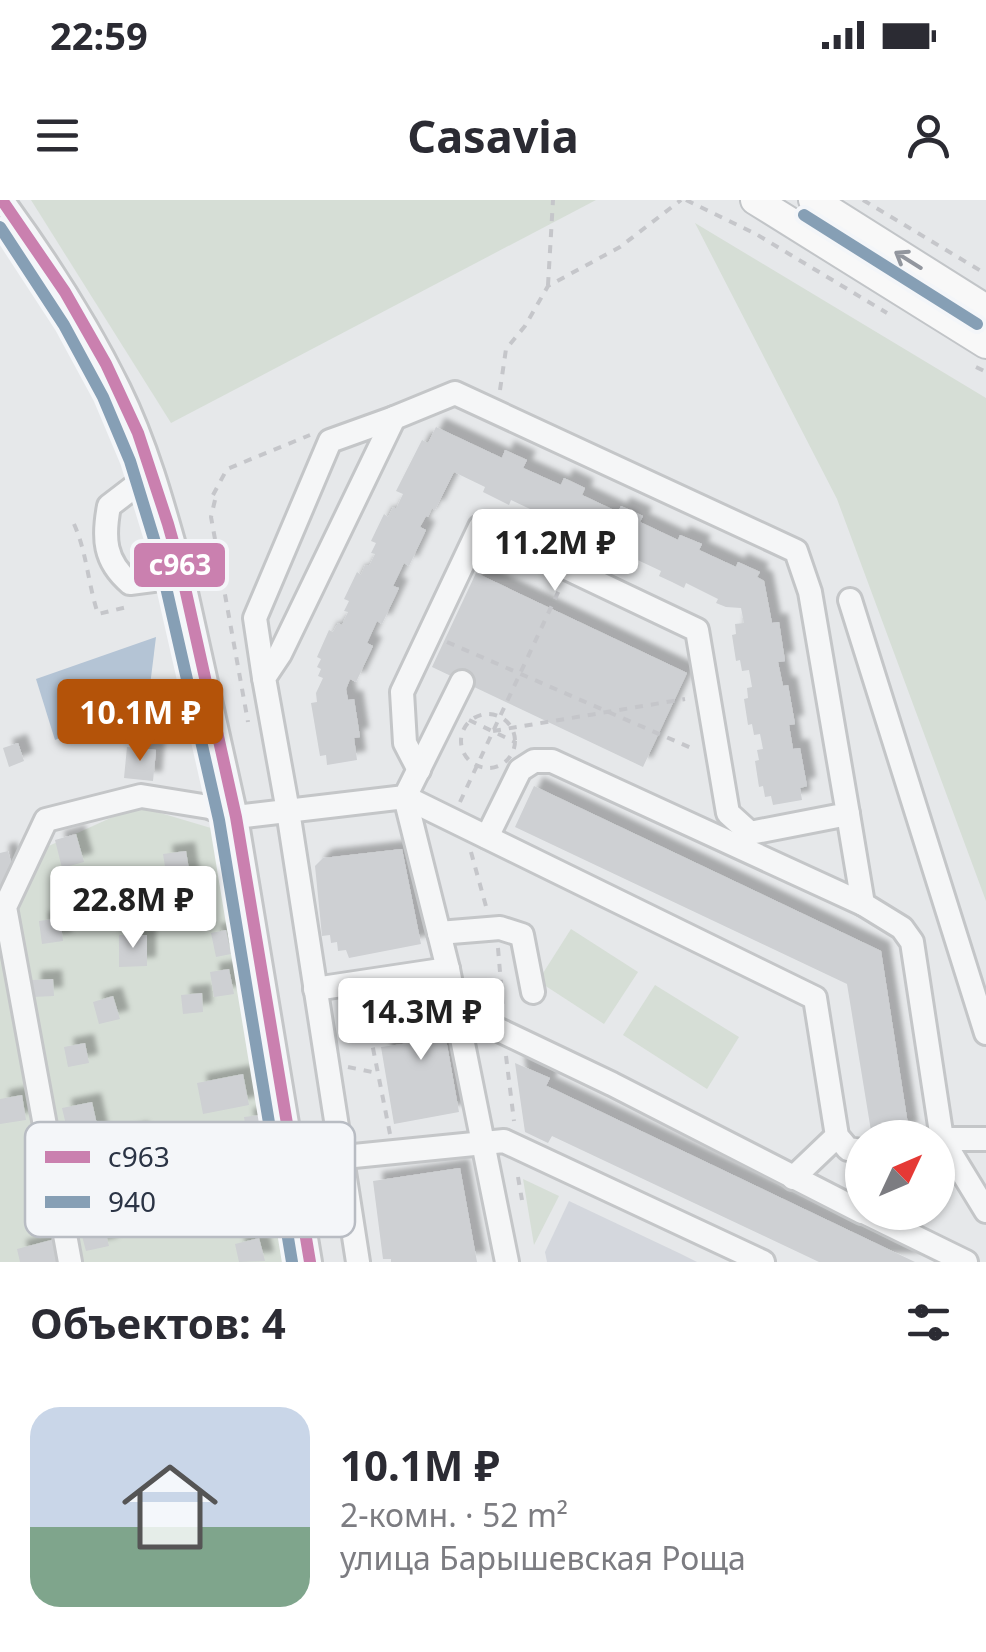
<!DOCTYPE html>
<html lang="ru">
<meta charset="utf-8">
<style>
:root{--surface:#fff;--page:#f2f2f3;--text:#2b2b33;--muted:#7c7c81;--accent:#b45309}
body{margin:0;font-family:"Noto Sans",sans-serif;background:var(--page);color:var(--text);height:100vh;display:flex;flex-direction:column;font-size:38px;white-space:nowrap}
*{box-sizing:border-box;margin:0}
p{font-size:32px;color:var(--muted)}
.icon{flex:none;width:55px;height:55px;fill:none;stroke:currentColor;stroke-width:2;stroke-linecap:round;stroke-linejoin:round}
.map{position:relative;height:1062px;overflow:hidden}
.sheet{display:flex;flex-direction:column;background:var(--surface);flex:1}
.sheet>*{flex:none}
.needle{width:65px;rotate:46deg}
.buttons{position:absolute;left:845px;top:920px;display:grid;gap:20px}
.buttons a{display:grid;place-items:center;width:110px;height:110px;border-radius:50%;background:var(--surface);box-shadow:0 2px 8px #0004;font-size:50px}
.price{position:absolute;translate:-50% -85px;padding:0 22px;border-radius:10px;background:#fff;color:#222;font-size:32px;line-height:65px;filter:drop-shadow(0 2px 5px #0008)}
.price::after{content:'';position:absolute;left:50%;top:60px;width:30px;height:22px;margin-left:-15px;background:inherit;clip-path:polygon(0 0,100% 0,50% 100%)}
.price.current{background:var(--accent);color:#fff}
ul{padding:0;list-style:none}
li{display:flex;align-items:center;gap:30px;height:250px;padding:0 30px}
li span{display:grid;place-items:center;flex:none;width:280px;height:200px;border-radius:30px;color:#555}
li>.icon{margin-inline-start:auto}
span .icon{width:120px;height:120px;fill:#fffc;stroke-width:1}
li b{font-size:42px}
h2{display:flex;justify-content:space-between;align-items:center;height:120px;padding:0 30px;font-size:42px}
.status{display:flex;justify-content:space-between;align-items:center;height:70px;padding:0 50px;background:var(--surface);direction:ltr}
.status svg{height:28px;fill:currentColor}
header{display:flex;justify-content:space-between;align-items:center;height:130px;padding:0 30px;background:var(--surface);font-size:45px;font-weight:700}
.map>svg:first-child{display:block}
.built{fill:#d4d7dd}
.green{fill:#d6ded6}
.water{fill:#b4c4d5}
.building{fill:#ced0d3;filter:url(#shadow)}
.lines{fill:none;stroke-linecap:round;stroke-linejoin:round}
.minor-casing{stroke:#c4c6c8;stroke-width:28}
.major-casing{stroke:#c2c5c8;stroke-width:32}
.path{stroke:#c5c6ca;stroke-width:4;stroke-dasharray:8 8;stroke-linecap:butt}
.minor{stroke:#f5f6f7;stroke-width:22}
.major{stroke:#f8f8f8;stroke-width:28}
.bus-1-casing{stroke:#f4f6f9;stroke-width:20}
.bus-2-casing{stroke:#f4f6f9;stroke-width:20}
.bus-1{stroke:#ca80af;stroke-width:12}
.bus-2{stroke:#869fb5;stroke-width:12}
.oneway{stroke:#92969e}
.key{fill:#f4f6f9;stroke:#b8bcc3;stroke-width:2.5}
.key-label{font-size:28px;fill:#2b3445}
.line-badge{stroke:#f4f6f9;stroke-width:4}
.badge-label{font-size:28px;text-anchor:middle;font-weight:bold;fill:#fff}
</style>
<div class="status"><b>22:59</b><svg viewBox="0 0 49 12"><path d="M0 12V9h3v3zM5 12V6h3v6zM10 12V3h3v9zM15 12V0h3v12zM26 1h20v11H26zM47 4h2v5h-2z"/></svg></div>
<header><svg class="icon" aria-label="menu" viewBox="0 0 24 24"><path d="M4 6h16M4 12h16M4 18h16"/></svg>Casavia<svg class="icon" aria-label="person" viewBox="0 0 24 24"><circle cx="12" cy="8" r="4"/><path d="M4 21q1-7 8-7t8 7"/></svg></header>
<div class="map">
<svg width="986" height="1062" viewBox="0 0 986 1062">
<defs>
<filter id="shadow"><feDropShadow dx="9" dy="-9" stdDeviation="2.5" flood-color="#0004"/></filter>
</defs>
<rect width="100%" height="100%" fill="#e6e8ea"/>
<!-- built -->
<path class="built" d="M569 1001 679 1053 697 1062H547L545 1052Z"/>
<!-- green -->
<g class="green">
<path d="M31 0H596L171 223Z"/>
<path d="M695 23 986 198V701L837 299Z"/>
<path d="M137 606 221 631 295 1062H0V668Z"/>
<path d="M571 729 638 772 604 824 538 781Z"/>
<path d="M655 785 739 837 707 889 623 835Z"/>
<path d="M523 979 559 996 534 1045Z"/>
</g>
<!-- water -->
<path class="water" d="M156 437 148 502 55 540 36 479Z"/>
<!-- building -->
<g class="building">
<path d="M436 227 502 258 505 250 527 260 523 268 561 285 564 278 585 288 582 295 618 312 621 306 643 316 640 322 678 340 680 335 702 344 699 350 736 367 738 362 760 372 757 377 764 381 772 423 779 422 785 461 778 462 783 486 788 485 795 524 789 525 793 549 800 548 807 586 800 588 802 600 773 605 771 596 765 597 763 586 759 587 755 561 759 560 757 550 763 549 760 534 754 535 752 524 748 525 744 499 748 498 747 488 752 487 749 470 742 471 740 460 736 461 732 435 736 434 735 424 744 423 741 408 726 407 716 403 718 399 686 383 684 388 672 382 659 376 661 371 627 355 625 359 600 348 602 343 569 327 567 332 555 326 542 320 545 316 511 300 509 305 483 292 485 287 454 272 435 310 432 308 428 317 426 316 420 327 426 330 409 366 404 363 393 386 399 388 382 424 377 421 367 443 373 446 356 482 350 479 346 489 348 500 354 499 360 537 354 538 357 560 327 565 326 555 320 556 311 503 317 502 316 493 323 478 318 476 321 469 317 467 321 459 317 457 329 430 333 432 338 423 342 425 348 412 344 411 349 401 344 399 357 372 361 375 365 365 369 366 375 354 371 353 376 343 371 341 384 314 388 317 393 307 396 309 403 294 396 291 422 240 428 243Z"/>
<path d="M476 373 687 473 643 567 432 467Z"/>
<path d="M18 543 24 561 9 567 3 548Z"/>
<path d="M127 547 156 550 153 581 124 578Z"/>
<path d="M534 586 881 751 909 931 872 937 847 784 515 627Z"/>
<path d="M76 634 84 662 62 668 55 640Z"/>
<path d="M402 649 421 744 349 758 346 750 338 751 337 742 331 743 330 735 322 736 315 666 323 658Z"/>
<path d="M8 651 16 680 0 684V653Z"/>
<path d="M186 651 196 712 173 715 163 654Z"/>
<path d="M60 718 63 741 42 744 39 721Z"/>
<path d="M226 730 231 754 216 757 211 733Z"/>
<path d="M119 735H147V766L119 767Z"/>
<path d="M229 769 234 794 214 797 210 772Z"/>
<path d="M53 779 54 796 32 797V780Z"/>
<path d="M436 783 459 912 394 924 381 847 417 842 406 787Z"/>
<path d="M202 793 203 812 183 814 181 795Z"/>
<path d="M113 796 120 819 99 824 93 802Z"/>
<path d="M85 843 89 863 68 867 64 847Z"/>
<path d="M515 863 550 878 546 886 549 887 915 1062H819L552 936 548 943 525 932Z"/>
<path d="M243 874 249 905 203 914 197 883Z"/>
<path d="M22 895 26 920 0 924V899Z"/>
<path d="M92 902 101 942 139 930 149 961 100 976 90 944 72 950 62 908Z"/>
<path d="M261 915 266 945 249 948 244 917Z"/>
<path d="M460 968 477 1062H391V1059H383L373 981Z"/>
<path d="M101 1015 109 1046 86 1051 78 1021Z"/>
<path d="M259 1038 265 1061 239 1062 235 1044Z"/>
<path d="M55 1039 61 1062H20L17 1049Z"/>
</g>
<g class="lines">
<defs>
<g id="minor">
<path d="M2 0C46 60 86 122 119 189 147 246 164 309 181 370L236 617 310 1062"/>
<path d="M152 273 109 306C103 338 104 361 130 383L153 380 181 370"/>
<path d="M850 400 986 833"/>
<path d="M264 478 255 418 330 241 394 218"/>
<path d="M405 597 815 798 837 936 848 949 862 951"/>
<path d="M405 597 448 769 507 1062"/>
<path d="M848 614 863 704 902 728 912 742 942 939 938 940"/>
<path d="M487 637 520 570 534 561H552L863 704"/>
<path d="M439 733 500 728 522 735 533 792"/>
<path d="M315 789 448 769"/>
<path d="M455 809 612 884 862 1012"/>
<path d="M986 939H942L986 1011"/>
<path d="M294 962 504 941 763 1062"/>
<path d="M793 978 837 936"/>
<path d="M864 1012 966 1062"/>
<path d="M70 1062 5 707 46 620 141 596 209 607 236 617 405 597 462 482"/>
<path d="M358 1062 288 611 264 478 280 454 394 218 455 193 796 351 810 392 848 614 750 633 728 613 697 430 480 327 402 492 405 543 419 570"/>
</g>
<g id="major">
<path d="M755 0 986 144"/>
<path d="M813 0 986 109"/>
</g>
</defs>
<!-- minor casing -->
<use href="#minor" class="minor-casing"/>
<!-- major casing -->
<use href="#major" class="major-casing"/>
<!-- path -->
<g class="path">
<path d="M686 0 756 34 887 113"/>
<path d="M863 0 986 74"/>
<path d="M548 85 553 0"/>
<path d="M976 167 986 172"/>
<path d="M500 190 506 149 525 126 548 86 620 47 681 0"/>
<path d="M213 295 227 269 310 235"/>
<path d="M215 300 211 317 248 522"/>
<path d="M74 324C87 353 88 384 98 414L131 406"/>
<path d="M204 387 223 383"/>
<path d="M447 442 696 550"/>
<circle cx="488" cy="541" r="27"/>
<path d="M469 520 515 542"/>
<path d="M493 531 685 499"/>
<path d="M194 533 205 587"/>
<path d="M460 602 560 388"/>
<path d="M471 652 487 710"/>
<path d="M498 748 503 808"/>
<path d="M506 856 514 921"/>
<path d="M348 867 377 873"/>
<path d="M390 934 371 838 399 809 397 797"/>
<path d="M518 977 522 1000"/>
</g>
<!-- minor -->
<use href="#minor" class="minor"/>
<!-- major -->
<use href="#major" class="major"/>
<defs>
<path id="bus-1" d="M2 0 65 92 106 164 138 233 168 324 181 370 236 617 310 1062"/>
<g id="bus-2">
<path d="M804 15 977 124"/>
<path d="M0 27 64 125 103 197 130 261 158 352 219 620 292 1062"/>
</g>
</defs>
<!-- bus-1 casing -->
<use href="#bus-1" class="bus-1-casing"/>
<!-- bus-2 casing -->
<use href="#bus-2" class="bus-2-casing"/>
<!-- bus-1 -->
<use href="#bus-1" class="bus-1"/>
<!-- bus-2 -->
<use href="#bus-2" class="bus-2"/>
</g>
<!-- one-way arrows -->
<defs><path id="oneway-shaft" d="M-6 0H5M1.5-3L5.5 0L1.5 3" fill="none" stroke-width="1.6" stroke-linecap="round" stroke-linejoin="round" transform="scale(2.5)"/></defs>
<use class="oneway" href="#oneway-shaft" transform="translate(908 60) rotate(-148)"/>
<!-- legend -->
<rect x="25" y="922" width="330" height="115" rx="15" class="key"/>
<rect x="45" y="951" width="45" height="12" fill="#ca80af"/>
<rect x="45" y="996" width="45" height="12" fill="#869fb5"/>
<g class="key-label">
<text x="108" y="967">с963</text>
<text x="108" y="1012">940</text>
</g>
<rect class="line-badge" x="132" y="341" width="95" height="48" rx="10" fill="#ca80af"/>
<g class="badge-label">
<text x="180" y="375">с963</text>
</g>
</svg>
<div class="buttons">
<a><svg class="needle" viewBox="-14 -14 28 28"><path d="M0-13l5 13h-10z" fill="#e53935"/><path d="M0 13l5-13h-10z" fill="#7c7c81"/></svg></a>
</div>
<b class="price" style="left:555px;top:394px">11.2M ₽</b>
<b class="price current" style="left:140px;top:564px">10.1M ₽</b>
<b class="price" style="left:133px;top:751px">22.8M ₽</b>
<b class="price" style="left:421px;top:863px">14.3M ₽</b>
</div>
<section class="sheet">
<h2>Объектов: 4<svg class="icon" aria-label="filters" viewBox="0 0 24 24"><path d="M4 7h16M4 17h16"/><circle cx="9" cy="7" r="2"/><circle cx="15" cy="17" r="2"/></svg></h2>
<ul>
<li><span style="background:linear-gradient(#c9d6e8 60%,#7fa58c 0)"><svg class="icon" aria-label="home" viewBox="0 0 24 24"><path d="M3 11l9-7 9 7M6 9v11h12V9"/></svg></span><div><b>10.1M ₽</b><p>2-комн. · 52 m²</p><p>улица Барышевская Роща</p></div></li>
</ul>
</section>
